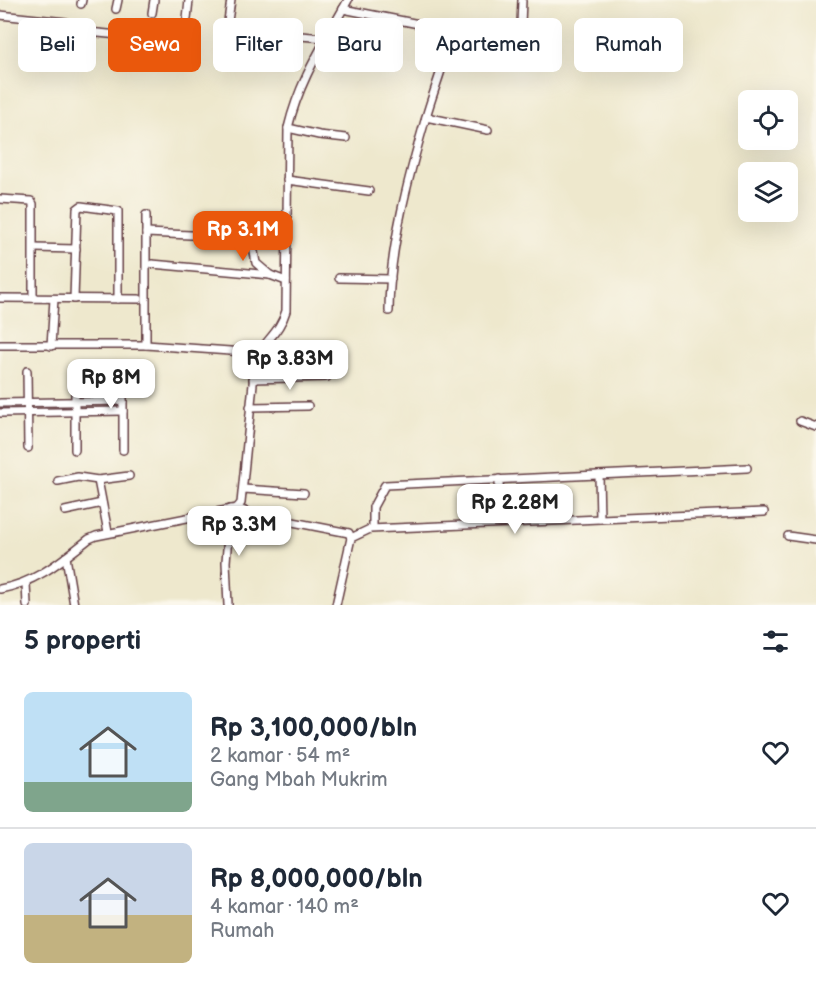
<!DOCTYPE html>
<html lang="id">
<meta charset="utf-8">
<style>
:root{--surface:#fff;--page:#f6f6f7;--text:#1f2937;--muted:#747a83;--line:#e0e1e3;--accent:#ea580c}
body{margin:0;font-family:"Balsamiq Sans",sans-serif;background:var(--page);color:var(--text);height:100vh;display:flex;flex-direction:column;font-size:22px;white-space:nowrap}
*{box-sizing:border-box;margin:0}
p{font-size:20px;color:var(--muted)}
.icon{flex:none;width:33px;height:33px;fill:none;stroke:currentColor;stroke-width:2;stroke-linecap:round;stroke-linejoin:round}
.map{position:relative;height:605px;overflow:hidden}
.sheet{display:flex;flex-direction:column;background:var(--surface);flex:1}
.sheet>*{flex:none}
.hud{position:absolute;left:18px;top:18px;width:780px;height:54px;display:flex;gap:12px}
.controls{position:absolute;left:738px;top:90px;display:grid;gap:12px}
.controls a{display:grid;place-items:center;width:60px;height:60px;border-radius:9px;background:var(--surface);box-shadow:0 6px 24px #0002;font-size:30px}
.price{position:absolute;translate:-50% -51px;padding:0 14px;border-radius:12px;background:#fff;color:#222;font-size:20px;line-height:39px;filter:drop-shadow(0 2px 3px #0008)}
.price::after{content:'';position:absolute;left:50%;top:36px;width:18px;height:14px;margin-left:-9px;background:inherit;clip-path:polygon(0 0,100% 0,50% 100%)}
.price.selected{background:var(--accent);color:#fff}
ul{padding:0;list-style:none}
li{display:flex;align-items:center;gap:18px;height:150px;padding:0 24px}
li+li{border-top:2px solid var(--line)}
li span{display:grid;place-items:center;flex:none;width:168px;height:120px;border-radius:9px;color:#555}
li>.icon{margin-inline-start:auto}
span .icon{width:72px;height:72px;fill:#fffc;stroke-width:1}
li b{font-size:26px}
h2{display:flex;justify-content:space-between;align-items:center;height:72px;padding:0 24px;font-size:26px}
.tag{padding:0 21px;border-radius:9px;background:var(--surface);box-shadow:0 6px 24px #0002;font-size:21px;line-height:54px}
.tag.selected{background:var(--accent);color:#fff}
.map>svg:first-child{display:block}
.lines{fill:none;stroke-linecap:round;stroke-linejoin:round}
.street-casing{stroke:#633d43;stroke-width:10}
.street{stroke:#fff;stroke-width:7}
</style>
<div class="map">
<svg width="816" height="605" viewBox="0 0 816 605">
<rect width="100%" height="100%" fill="#fbf7ec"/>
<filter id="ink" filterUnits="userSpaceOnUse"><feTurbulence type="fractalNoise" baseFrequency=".0167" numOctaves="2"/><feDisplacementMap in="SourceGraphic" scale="12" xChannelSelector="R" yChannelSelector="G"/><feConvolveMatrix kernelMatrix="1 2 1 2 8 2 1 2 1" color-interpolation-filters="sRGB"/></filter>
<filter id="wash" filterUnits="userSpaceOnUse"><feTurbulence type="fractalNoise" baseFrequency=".008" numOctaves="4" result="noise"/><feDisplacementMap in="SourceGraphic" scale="24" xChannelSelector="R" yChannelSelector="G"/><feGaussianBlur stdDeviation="1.35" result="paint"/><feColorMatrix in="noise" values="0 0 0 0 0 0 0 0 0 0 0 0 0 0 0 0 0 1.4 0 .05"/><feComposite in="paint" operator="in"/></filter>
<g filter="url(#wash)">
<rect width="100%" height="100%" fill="#eee8cd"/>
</g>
<g filter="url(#ink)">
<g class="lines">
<defs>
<g id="street">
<path d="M81 4 82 0"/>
<path d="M116 9 118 0"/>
<path d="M343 9 444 29 451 33C446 61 434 89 426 117 409 175 389 250 389 311"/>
<path d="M152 13 154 0"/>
<path d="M0 15 66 22 78 31 159 39"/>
<path d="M187 19 189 0"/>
<path d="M228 21 231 0"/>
<path d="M521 24 522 0"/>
<path d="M245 26 288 35 325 38"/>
<path d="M426 117 488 130"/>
<path d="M288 128 319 135 346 138"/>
<path d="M287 180 369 191"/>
<path d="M0 199 31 201 33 204V298"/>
<path d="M146 215V345"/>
<path d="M250 230 256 263 270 275"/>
<path d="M146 233 213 236"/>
<path d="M34 248 76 249"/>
<path d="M152 264 270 275 286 281"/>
<path d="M339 278 391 279"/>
<path d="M0 298 139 299"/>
<path d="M74 299 77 209 81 206 118 211V299"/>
<path d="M0 345H146L258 353"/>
<path d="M51 346 54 299"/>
<path d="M123 370V450"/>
<path d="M27 371 28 448"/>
<path d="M253 379 327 377"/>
<path d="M0 403 123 401"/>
<path d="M250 407 308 406"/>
<path d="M0 413 123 411"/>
<path d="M800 421 816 427"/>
<path d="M75 450V370"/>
<path d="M599 475 600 519"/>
<path d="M499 479 500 523"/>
<path d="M98 480 108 532"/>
<path d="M58 481 78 477 98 480 129 476"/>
<path d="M243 489 304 493"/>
<path d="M237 508 252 514 349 533 351 538 336 605"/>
<path d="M65 511 102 503"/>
<path d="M373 528V507L385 485 747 468"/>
<path d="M788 536 816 540"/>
<path d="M351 538 370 529 764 512"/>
<path d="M66 557 74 605"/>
<path d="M26 583 27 605"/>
<path d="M0 589C36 583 61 561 89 539L96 536 237 508 241 503 255 364C260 343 279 335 286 311L288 128C300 78 324 44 348 0"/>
<path d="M228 605 226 562 230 509"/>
</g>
</defs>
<!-- street casing -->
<use href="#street" class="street-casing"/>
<!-- street -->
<use href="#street" class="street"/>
</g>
</g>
</svg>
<div class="controls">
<a><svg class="icon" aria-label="locate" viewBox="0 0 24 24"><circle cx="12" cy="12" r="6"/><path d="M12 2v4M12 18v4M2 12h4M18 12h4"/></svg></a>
<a><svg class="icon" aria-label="layers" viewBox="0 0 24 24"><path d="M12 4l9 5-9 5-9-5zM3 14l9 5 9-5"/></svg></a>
</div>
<b class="price selected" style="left:243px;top:262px">Rp 3.1M</b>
<b class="price" style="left:290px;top:391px">Rp 3.83M</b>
<b class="price" style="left:111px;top:410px">Rp 8M</b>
<b class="price" style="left:515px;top:535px">Rp 2.28M</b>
<b class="price" style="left:239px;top:557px">Rp 3.3M</b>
<div class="hud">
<a class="tag">Beli</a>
<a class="tag selected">Sewa</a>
<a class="tag">Filter</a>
<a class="tag">Baru</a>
<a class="tag">Apartemen</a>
<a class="tag">Rumah</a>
</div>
</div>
<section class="sheet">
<h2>5 properti<svg class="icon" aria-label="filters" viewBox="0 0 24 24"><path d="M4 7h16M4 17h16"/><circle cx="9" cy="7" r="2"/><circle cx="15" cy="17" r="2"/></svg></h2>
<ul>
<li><span style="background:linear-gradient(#bfe0f5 75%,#7fa58c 0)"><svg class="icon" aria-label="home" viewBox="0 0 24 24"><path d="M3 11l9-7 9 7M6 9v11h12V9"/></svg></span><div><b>Rp 3,100,000/bln</b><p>2 kamar · 54 m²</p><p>Gang Mbah Mukrim</p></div><svg class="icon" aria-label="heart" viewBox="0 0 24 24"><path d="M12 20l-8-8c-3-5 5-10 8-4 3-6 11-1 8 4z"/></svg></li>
<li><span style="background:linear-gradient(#c9d6e8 60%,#c2b280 0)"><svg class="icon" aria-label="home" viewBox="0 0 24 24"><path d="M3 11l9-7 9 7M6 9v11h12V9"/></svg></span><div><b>Rp 8,000,000/bln</b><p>4 kamar · 140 m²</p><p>Rumah</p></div><svg class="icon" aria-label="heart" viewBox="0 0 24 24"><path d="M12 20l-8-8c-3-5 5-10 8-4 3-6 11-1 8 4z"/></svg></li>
</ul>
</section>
